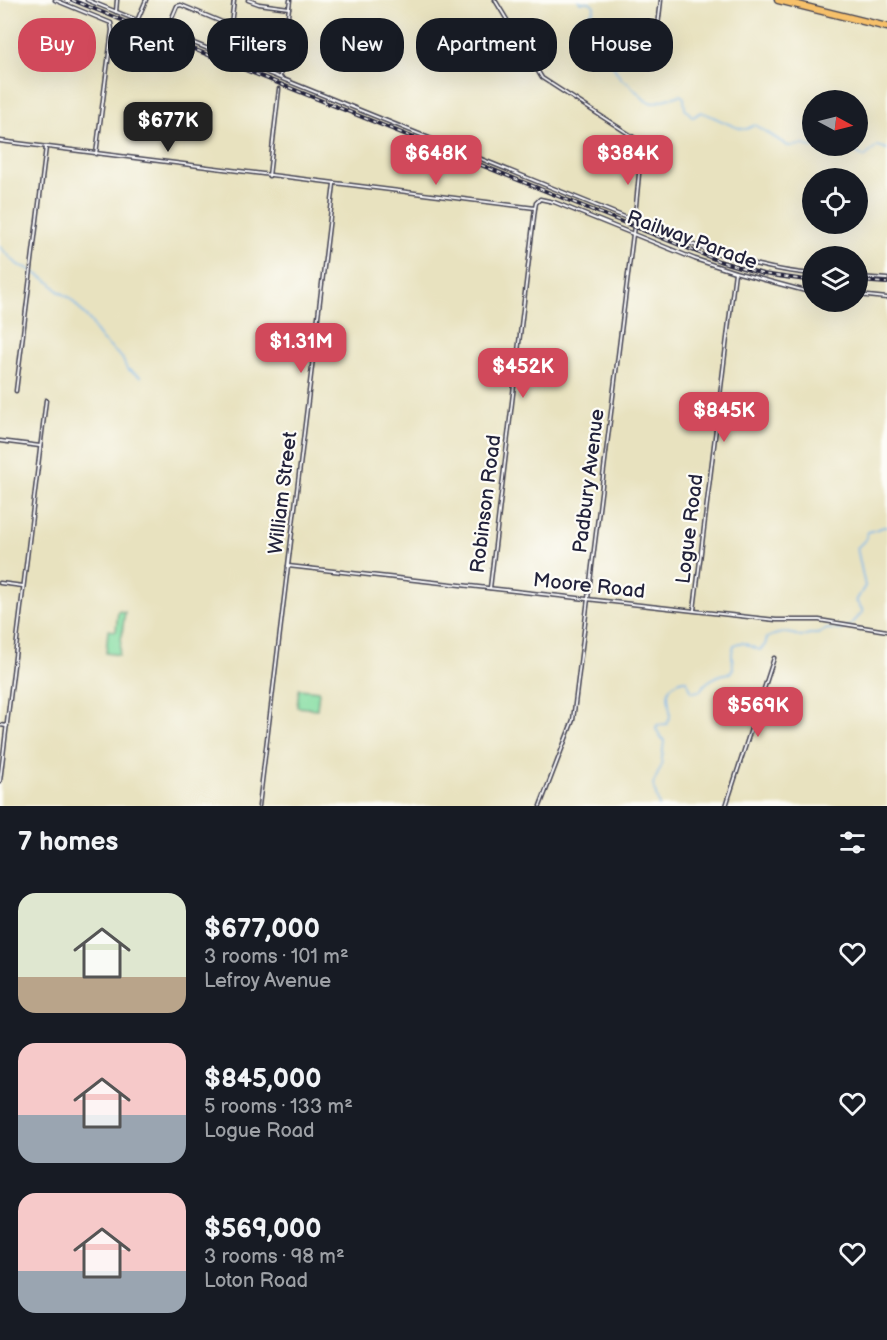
<!DOCTYPE html>
<meta charset="utf-8">
<style>
:root{--surface:#171b24;--page:#242831;--text:#f1f3f6;--muted:#9ea1a6;--accent:#d1495b}
body{margin:0;font-family:"Balsamiq Sans",sans-serif;background:var(--page);color:var(--text);height:100vh;display:flex;flex-direction:column;font-size:22px;white-space:nowrap}
*{box-sizing:border-box;margin:0}
p{font-size:20px;color:var(--muted)}
.icon{flex:none;width:33px;height:33px;fill:none;stroke:currentColor;stroke-width:2;stroke-linecap:round;stroke-linejoin:round}
.map{position:relative;height:806px;overflow:hidden}
.sheet{display:flex;flex-direction:column;background:var(--surface);flex:1}
.sheet>*{flex:none}
.top-card{position:absolute;left:18px;top:18px;width:852px;height:54px;display:flex;gap:12px}
.needle{width:39px;rotate:97deg}
.controls{position:absolute;left:802px;top:90px;display:grid;gap:12px}
.controls a{display:grid;place-items:center;width:66px;height:66px;border-radius:50%;background:var(--surface);box-shadow:0 6px 24px #0002;font-size:30px}
.price{position:absolute;translate:-50% -51px;padding:0 14px;border-radius:12px;background:var(--accent);color:#fff;font-size:20px;line-height:39px;filter:drop-shadow(0 2px 3px #0008)}
.price::after{content:'';position:absolute;left:50%;top:36px;width:18px;height:14px;margin-left:-9px;background:inherit;clip-path:polygon(0 0,100% 0,50% 100%)}
.price.on{background:#222;color:#fff}
ul{padding:0;list-style:none}
li{display:flex;align-items:center;gap:18px;height:150px;padding:0 18px}
li span{display:grid;place-items:center;flex:none;width:168px;height:120px;border-radius:18px;color:#555}
li>.icon{margin-inline-start:auto}
span .icon{width:72px;height:72px;fill:#fffc;stroke-width:1}
li b{font-size:26px}
h2{display:flex;justify-content:space-between;align-items:center;height:72px;padding:0 18px;font-size:26px}
.pill{padding:0 21px;border-radius:24px;background:var(--surface);box-shadow:0 6px 24px #0002;font-size:21px;line-height:54px}
.pill.on{background:var(--accent);color:#fff}
.map>svg:first-child{display:block}
.green{fill:#85dda2;stroke:#54806e;stroke-width:1.5}
.lines{fill:none;stroke-linecap:round;stroke-linejoin:round}
.stream{stroke:#7cb6ed;stroke-width:1.5}
.street-casing{stroke:#403f4f;stroke-width:5}
.highway-casing{stroke:#403f4f;stroke-width:9}
.street{stroke:#fff;stroke-width:2}
.highway{stroke:#f6c06b;stroke-width:6}
.rail-casing{stroke:#22223b;stroke-width:4}
.rail{stroke:#fdfcf7;stroke-width:1.5;stroke-dasharray:4.5;stroke-linecap:butt}
.labels{text-anchor:middle;dominant-baseline:central;stroke-width:4.5;stroke-linejoin:round;paint-order:stroke}
.street-label{font-size:20px;fill:#22223b;stroke:#fdfcf7}
</style>
<div class="map">
<svg width="887" height="806" viewBox="0 0 887 806">
<rect width="100%" height="100%" fill="#fdfcf7"/>
<filter id="ink" filterUnits="userSpaceOnUse"><feTurbulence type="fractalNoise" baseFrequency=".0167" numOctaves="2"/><feDisplacementMap in="SourceGraphic" scale="12" xChannelSelector="R" yChannelSelector="G"/><feConvolveMatrix kernelMatrix="1 2 1 2 8 2 1 2 1" color-interpolation-filters="sRGB"/></filter>
<filter id="wash" filterUnits="userSpaceOnUse"><feTurbulence type="fractalNoise" baseFrequency=".008" numOctaves="4" result="noise"/><feDisplacementMap in="SourceGraphic" scale="24" xChannelSelector="R" yChannelSelector="G"/><feGaussianBlur stdDeviation="1.35" result="paint"/><feColorMatrix in="noise" values="0 0 0 0 0 0 0 0 0 0 0 0 0 0 0 0 0 1.4 0 .05"/><feComposite in="paint" operator="in"/></filter>
<g filter="url(#wash)">
<rect width="100%" height="100%" fill="#e8e2bf"/>
<!-- green -->
<g class="green">
<path d="M118 611 125 612 119 655 106 653 108 630 116 631Z"/>
<path d="M299 689 319 691 317 709 297 707Z"/>
</g>
<g class="lines">
<!-- stream -->
<g class="stream">
<path d="M578 0 580 2H590L594 6C594 17 583 15 575 20L573 24 575 28 587 31 592 43 599 49V58H606L610 61 621 79 628 83 646 101 653 103 681 95 684 98 685 109 693 117 701 112C712 115 738 131 746 129 750 128 752 126 755 125L788 146 804 145 816 148 818 146"/>
<path d="M846 146 864 157 878 146 887 149"/>
<path d="M0 247 18 265 27 268 50 282 58 291 70 298 92 323 95 331 102 340 122 358 127 369 141 377"/>
<path d="M659 806 653 784 661 767 664 741 656 729 657 725 667 724C678 707 654 689 683 680L687 681 692 692 700 691C705 681 719 674 730 673L733 669 732 653 734 645C745 639 749 647 760 650L765 645 767 638C779 632 788 631 801 637L809 634H818L827 629 840 630 850 626 862 613V609L856 601 865 586 857 548 865 540 868 532 884 527H887"/>
</g>
</g>
</g>
<g filter="url(#ink)">
<g class="lines">
<defs>
<g id="street">
<path d="M55 0 111 23 112 30 96 154"/>
<path d="M87 0 704 249C740 261 775 271 813 274"/>
<path d="M248 0 259 4 289 8"/>
<path d="M495 0 542 78 635 138 641 153 634 226 573 720 540 806"/>
<path d="M116 12 117 0"/>
<path d="M137 21 146 0"/>
<path d="M231 24 234 0"/>
<path d="M166 32 177 6 181 5 258 37"/>
<path d="M655 52 661 0"/>
<path d="M280 77 290 0"/>
<path d="M0 141 535 208"/>
<path d="M269 176 279 89"/>
<path d="M858 277 887 279"/>
<path d="M858 295 887 298"/>
<path d="M16 391 46 147"/>
<path d="M0 441 40 446"/>
<path d="M288 566 776 620H819L887 631"/>
<path d="M0 583 23 586"/>
<path d="M490 588 535 208 536 203 540 199 554 202 695 259 735 272 813 293"/>
<path d="M694 610 735 272"/>
<path d="M0 725 7 726"/>
<path d="M0 781 46 400"/>
<path d="M259 806 334 184"/>
<path d="M726 806 774 658"/>
</g>
<path id="highway" d="M778 0 887 27"/>
</defs>
<!-- street casing -->
<use href="#street" class="street-casing"/>
<!-- highway casing -->
<use href="#highway" class="highway-casing"/>
<!-- street -->
<use href="#street" class="street"/>
<!-- highway -->
<use href="#highway" class="highway"/>
<defs>
<g id="rail">
<path d="M72 0 719 261 763 274 813 281"/>
<path d="M858 281 887 283"/>
</g>
</defs>
<!-- rail casing -->
<use href="#rail" class="rail-casing"/>
<!-- rail -->
<use href="#rail" class="rail"/>
</g>
</g>
<g class="labels">
<!-- street labels -->
<g class="street-label">
<text transform="translate(692 240) rotate(20)">Railway Parade</text>
<text transform="translate(589 481) rotate(-83)">Padbury Avenue</text>
<text transform="translate(283 493) rotate(-83)">William Street</text>
<text transform="translate(486 504) rotate(-83)">Robinson Road</text>
<text transform="translate(690 529) rotate(-83)">Logue Road</text>
<text transform="translate(589 586) rotate(6)">Moore Road</text>
</g>
</g>
</svg>
<div class="controls">
<a><svg class="needle" viewBox="-14 -14 28 28"><path d="M0-13l5 13h-10z" fill="#e53935"/><path d="M0 13l5-13h-10z" fill="#9ea1a6"/></svg></a>
<a><svg class="icon" aria-label="locate" viewBox="0 0 24 24"><circle cx="12" cy="12" r="6"/><path d="M12 2v4M12 18v4M2 12h4M18 12h4"/></svg></a>
<a><svg class="icon" aria-label="layers" viewBox="0 0 24 24"><path d="M12 4l9 5-9 5-9-5zM3 14l9 5 9-5"/></svg></a>
</div>
<b class="price on" style="left:168px;top:153px">$677K</b>
<b class="price" style="left:436px;top:186px">$648K</b>
<b class="price" style="left:628px;top:186px">$384K</b>
<b class="price" style="left:301px;top:374px">$1.31M</b>
<b class="price" style="left:523px;top:399px">$452K</b>
<b class="price" style="left:724px;top:443px">$845K</b>
<b class="price" style="left:758px;top:738px">$569K</b>
<div class="top-card">
<a class="pill on">Buy</a>
<a class="pill">Rent</a>
<a class="pill">Filters</a>
<a class="pill">New</a>
<a class="pill">Apartment</a>
<a class="pill">House</a>
</div>
</div>
<section class="sheet">
<h2>7 homes<svg class="icon" aria-label="filters" viewBox="0 0 24 24"><path d="M4 7h16M4 17h16"/><circle cx="9" cy="7" r="2"/><circle cx="15" cy="17" r="2"/></svg></h2>
<ul>
<li><span style="background:linear-gradient(#dfe7d0 70%,#b9a48a 0)"><svg class="icon" aria-label="home" viewBox="0 0 24 24"><path d="M3 11l9-7 9 7M6 9v11h12V9"/></svg></span><div><b>$677,000</b><p>3 rooms · 101 m²</p><p>Lefroy Avenue</p></div><svg class="icon" aria-label="heart" viewBox="0 0 24 24"><path d="M12 20l-8-8c-3-5 5-10 8-4 3-6 11-1 8 4z"/></svg></li>
<li><span style="background:linear-gradient(#f6c9c9 60%,#9aa5b1 0)"><svg class="icon" aria-label="home" viewBox="0 0 24 24"><path d="M3 11l9-7 9 7M6 9v11h12V9"/></svg></span><div><b>$845,000</b><p>5 rooms · 133 m²</p><p>Logue Road</p></div><svg class="icon" aria-label="heart" viewBox="0 0 24 24"><path d="M12 20l-8-8c-3-5 5-10 8-4 3-6 11-1 8 4z"/></svg></li>
<li><span style="background:linear-gradient(#f6c9c9 65%,#9aa5b1 0)"><svg class="icon" aria-label="home" viewBox="0 0 24 24"><path d="M3 11l9-7 9 7M6 9v11h12V9"/></svg></span><div><b>$569,000</b><p>3 rooms · 98 m²</p><p>Loton Road</p></div><svg class="icon" aria-label="heart" viewBox="0 0 24 24"><path d="M12 20l-8-8c-3-5 5-10 8-4 3-6 11-1 8 4z"/></svg></li>
</ul>
</section>
